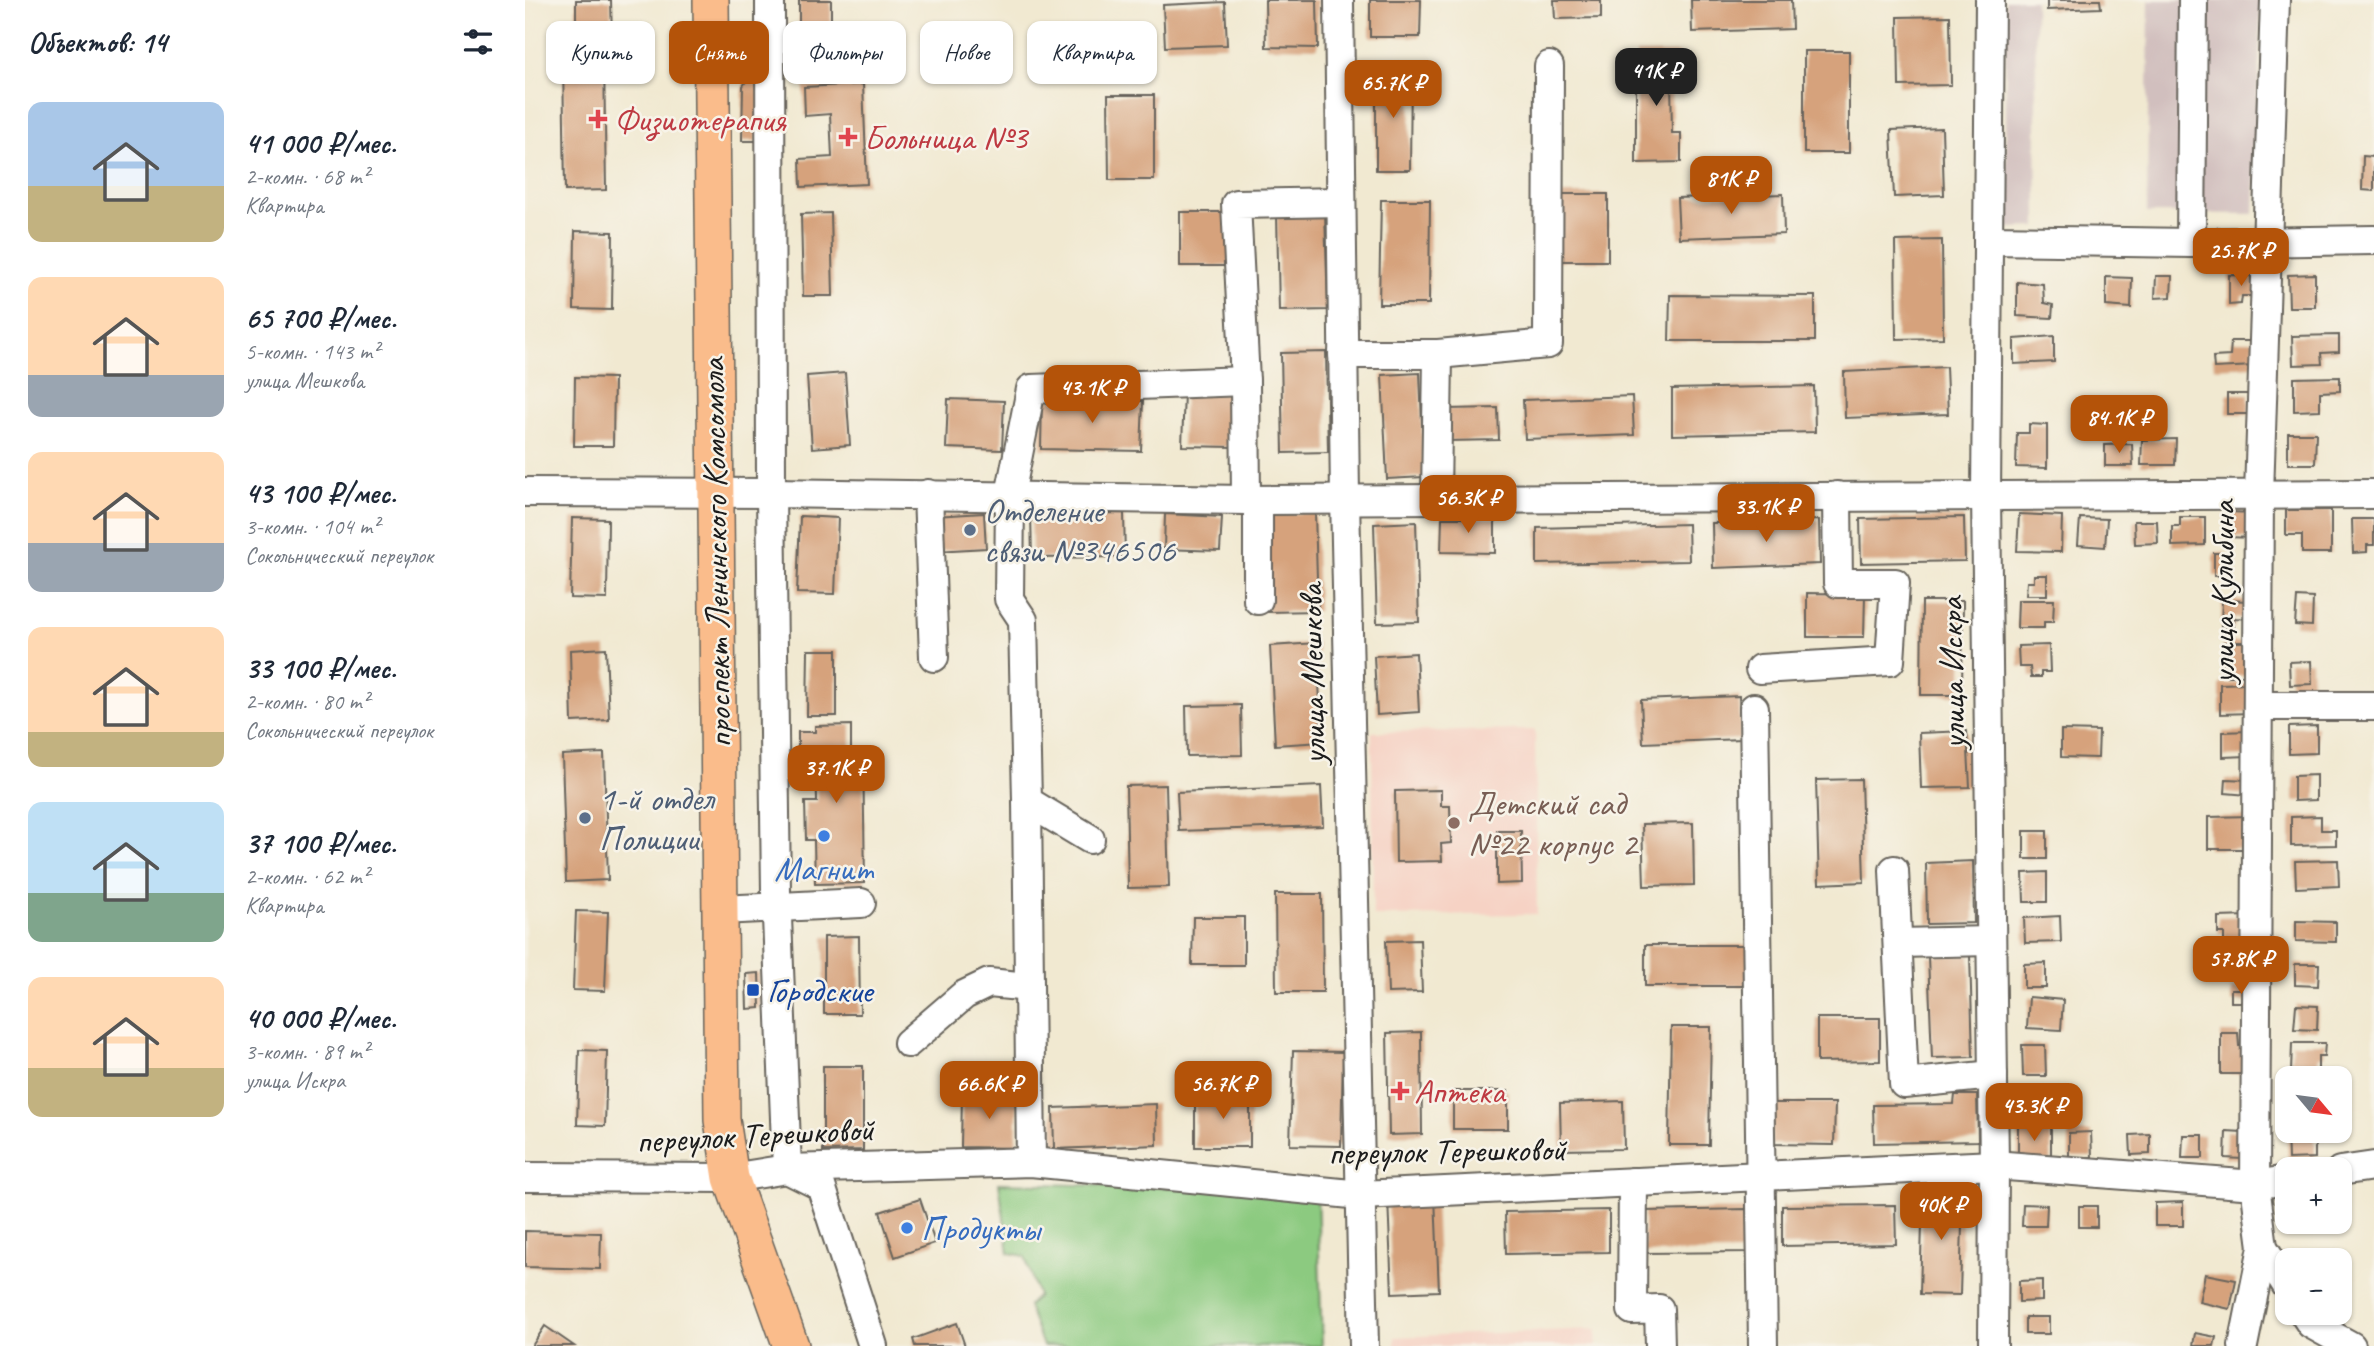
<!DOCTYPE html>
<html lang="ru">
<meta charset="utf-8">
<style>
:root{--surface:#fff;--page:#f6f6f7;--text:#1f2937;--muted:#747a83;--accent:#b45309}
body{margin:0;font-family:Caveat,sans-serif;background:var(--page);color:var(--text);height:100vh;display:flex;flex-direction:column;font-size:26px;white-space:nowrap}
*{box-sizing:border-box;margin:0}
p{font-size:23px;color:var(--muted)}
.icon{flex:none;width:38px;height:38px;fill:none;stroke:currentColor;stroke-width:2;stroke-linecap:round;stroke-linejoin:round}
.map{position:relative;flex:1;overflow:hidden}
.panel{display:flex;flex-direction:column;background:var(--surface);width:525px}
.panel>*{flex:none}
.guide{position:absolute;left:21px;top:21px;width:665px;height:63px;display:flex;gap:14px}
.needle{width:46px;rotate:119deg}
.buttons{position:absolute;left:1750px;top:1066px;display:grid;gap:14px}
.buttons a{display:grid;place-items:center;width:77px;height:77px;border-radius:14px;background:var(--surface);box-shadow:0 2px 5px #0004;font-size:35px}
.price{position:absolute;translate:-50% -60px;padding:0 16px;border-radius:14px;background:var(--accent);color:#fff;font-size:23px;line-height:46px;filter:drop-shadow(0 2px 4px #0008)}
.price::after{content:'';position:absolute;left:50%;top:42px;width:21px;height:16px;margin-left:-10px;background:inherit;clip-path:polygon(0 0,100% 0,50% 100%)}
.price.selected{background:#222;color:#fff}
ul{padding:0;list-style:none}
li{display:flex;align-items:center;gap:21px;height:175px;padding:0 28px}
li span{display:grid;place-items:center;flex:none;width:196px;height:140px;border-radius:14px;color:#555}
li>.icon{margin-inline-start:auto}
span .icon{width:84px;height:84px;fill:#fffc;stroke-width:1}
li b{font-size:30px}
h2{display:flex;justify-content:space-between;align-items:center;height:84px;padding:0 28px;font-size:30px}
.tag{padding:0 24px;border-radius:14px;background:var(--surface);box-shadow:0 2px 5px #0004;font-size:24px;line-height:63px}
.tag.selected{background:var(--accent);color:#fff}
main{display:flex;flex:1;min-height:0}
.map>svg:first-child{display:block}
.built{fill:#f6d2c4}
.industrial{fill:#d1bfbe}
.green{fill:#8cca80;stroke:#54734e;stroke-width:2}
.building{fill:#d6a27c}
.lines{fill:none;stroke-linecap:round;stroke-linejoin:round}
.minor-casing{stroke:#67645b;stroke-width:32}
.major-casing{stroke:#67645b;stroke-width:38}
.minor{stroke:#fff;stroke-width:28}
.major{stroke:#fabc8b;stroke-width:35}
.health-dot{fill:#e0444e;stroke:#f7f3e8;stroke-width:2.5}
.service-dot{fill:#5c6f8a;stroke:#f7f3e8;stroke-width:2.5}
.education-dot{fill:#8d6e63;stroke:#f7f3e8;stroke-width:2.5}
.shop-dot{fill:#3f7fe0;stroke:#f7f3e8;stroke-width:2.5}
.transit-dot{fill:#1a4fb4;stroke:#f7f3e8;stroke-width:2.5}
.labels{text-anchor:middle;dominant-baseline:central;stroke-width:5;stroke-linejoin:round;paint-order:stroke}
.health-label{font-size:35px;fill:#be3a42;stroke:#f7f3e8;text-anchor:start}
.service-label{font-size:35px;fill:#4e5e75;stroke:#f7f3e8;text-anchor:start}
.street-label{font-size:35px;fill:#1c1c1c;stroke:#f7f3e8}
.education-label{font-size:35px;fill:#785e54;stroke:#f7f3e8;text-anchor:start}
.shop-label{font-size:35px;fill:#366cbe;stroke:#f7f3e8}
.transit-label{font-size:35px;fill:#164399;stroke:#f7f3e8;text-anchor:start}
</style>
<main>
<section class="panel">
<h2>Объектов: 14<svg class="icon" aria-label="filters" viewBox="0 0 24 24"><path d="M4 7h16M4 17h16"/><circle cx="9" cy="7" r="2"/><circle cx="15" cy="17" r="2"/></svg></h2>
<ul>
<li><span style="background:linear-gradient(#a9c7e8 60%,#c2b280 0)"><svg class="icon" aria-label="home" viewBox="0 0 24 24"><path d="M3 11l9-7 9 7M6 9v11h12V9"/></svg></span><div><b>41 000 ₽/мес.</b><p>2-комн. · 68 m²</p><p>Квартира</p></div></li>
<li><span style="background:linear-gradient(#ffd9b3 70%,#9aa5b1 0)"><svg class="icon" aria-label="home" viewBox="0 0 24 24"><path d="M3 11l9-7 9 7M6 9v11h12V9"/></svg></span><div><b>65 700 ₽/мес.</b><p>5-комн. · 143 m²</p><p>улица Мешкова</p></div></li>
<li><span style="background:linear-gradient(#ffd9b3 65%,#9aa5b1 0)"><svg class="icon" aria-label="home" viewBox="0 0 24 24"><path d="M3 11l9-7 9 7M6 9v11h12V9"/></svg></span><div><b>43 100 ₽/мес.</b><p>3-комн. · 104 m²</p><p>Сокольнический переулок</p></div></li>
<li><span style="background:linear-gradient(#ffd9b3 75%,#c2b280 0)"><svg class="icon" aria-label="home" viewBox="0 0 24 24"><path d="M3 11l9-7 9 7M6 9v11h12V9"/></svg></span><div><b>33 100 ₽/мес.</b><p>2-комн. · 80 m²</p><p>Сокольнический переулок</p></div></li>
<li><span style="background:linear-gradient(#bfe0f5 65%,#7fa58c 0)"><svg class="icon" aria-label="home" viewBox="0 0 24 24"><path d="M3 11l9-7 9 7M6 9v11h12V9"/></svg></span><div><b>37 100 ₽/мес.</b><p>2-комн. · 62 m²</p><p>Квартира</p></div></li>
<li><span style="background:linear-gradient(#ffd9b3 65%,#c2b280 0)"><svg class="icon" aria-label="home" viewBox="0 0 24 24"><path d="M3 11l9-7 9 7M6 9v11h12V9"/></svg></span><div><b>40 000 ₽/мес.</b><p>3-комн. · 89 m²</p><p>улица Искра</p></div></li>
</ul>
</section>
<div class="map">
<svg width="1849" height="1346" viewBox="0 0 1849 1346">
<rect width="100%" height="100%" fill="#f7f3e8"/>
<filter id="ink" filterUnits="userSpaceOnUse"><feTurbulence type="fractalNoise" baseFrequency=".0143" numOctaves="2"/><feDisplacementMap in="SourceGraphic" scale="14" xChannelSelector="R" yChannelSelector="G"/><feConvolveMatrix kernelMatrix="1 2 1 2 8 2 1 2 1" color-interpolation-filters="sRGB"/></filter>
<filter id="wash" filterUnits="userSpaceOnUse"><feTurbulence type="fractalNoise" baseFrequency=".00686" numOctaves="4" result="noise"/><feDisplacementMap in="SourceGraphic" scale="28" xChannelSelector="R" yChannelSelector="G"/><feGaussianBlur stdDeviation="1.57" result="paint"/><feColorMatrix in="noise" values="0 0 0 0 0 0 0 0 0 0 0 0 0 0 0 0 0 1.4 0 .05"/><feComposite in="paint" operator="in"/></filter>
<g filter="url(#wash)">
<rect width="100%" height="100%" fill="#f1e9d1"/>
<!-- built -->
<g class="built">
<path d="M1010 730 1012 914 848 916 847 732Z"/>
<path d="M1072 1329 1071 1346H870V1337Z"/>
</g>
<!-- industrial -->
<g class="industrial">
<path d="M1480 0H1510L1512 227 1482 228Z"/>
<path d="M1624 0H1736L1729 214 1622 213Z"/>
</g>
<!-- green -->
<path class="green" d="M474 1183 792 1191 797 1346H518L503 1306 513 1296 500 1256 484 1253Z"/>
<g id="blocks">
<!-- building -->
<g class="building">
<path d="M51 0H86L87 38H51Z"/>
<path d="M274 0H306V46L274 47Z"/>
<path d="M740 0H792L793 48 741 47Z"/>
<path d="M845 0H896L895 37H845Z"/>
<path d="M1029 0H1076V18L1030 19Z"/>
<path d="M1166 0H1266L1267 29 1167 32Z"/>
<path d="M1522 0H1575L1576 8 1522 10Z"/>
<path d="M700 2 702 45 640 47 638 5Z"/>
<path d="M1425 16 1426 85 1374 86 1373 17Z"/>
<rect x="1279" y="51" width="45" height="102"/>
<path d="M1111 53H1155V79H1146L1147 133H1156V162L1111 163Z"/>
<path d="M38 59H79L81 190 40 191Z"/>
<path d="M851 71H886L885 170H851Z"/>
<path d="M224 77H238L231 141H217L218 86Z"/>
<path d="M338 84 342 184 276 187 275 159 307 157 305 114 280 116 279 87Z"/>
<path d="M583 95H629V180H584Z"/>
<path d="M1417 128 1419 195 1369 197 1366 130Z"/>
<path d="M1838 156 1849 157V191L1837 190Z"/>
<rect x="1032" y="194" width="51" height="67"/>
<path d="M1258 194 1259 234 1154 238 1152 198Z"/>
<path d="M856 200H905L904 304H854Z"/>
<rect x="655" y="212" width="52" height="54"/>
<path d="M306 213 308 296H278L276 214Z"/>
<path d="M800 213 803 310 754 311 752 214Z"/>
<path d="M50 231 88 232 87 310 49 309Z"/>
<path d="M1417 240 1418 338 1371 339 1370 241Z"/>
<path d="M1790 274V307H1764L1763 275Z"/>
<path d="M1704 275 1731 276V296H1717L1716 304 1704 305Z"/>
<path d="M1631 276H1647L1646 297 1630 298Z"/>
<path d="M1581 277 1607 278 1606 308 1581 306Z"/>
<path d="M1492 282 1518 284 1519 303 1528 305 1527 318 1492 316Z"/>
<path d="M1145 295 1290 296V341H1144Z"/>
<path d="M1814 335V352L1796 353 1797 364 1768 365 1767 336Z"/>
<path d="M1529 336V362L1489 364V339Z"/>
<path d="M1706 341H1729V366L1689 368 1688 357 1705 356Z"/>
<path d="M801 352 803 452 758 453 756 353Z"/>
<path d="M1421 367 1423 414 1320 418 1319 372Z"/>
<path d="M320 373 325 445 287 448 282 376Z"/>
<path d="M895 373 899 477 862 479 857 375Z"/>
<path d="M50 377 89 378 88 446H49Z"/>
<path d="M1815 377V391L1795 392V410L1769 411V378Z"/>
<path d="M1289 386 1290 432 1147 435V389Z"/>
<path d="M659 392 711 394 709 447 657 446Z"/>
<rect x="1702" y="394" width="22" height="20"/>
<path d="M1107 396 1109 435 1000 439 998 400Z"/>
<path d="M423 399 479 401 477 450 421 448Z"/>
<path d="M517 399 618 401 616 451 516 449Z"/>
<path d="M973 408 974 440 921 441 920 409Z"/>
<path d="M1504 424 1522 425V468L1491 467 1492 433H1504Z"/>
<path d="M1763 433H1791L1790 464H1763Z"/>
<path d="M1651 439 1650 465H1616L1617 440Z"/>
<path d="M1607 444 1608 466H1580V445Z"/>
<path d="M1761 510H1806V553H1777V535H1761Z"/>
<path d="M1704 512 1728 513 1727 538 1703 537Z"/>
<path d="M459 513 461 548 411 551 409 516Z"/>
<path d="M599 513 600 557 507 558 506 514Z"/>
<path d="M790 513 793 611 742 612 739 514Z"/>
<path d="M640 514 697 517 695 551 639 549Z"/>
<path d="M1494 514 1537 516 1536 552 1492 551Z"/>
<path d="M275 516 313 518 310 594 272 593Z"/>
<path d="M1439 517 1440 561 1336 563 1335 519Z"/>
<path d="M1655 517H1680V545L1647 546V526H1655Z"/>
<path d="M47 518 83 519 82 599 45 598Z"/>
<path d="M917 518H970V553L916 552Z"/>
<path d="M1555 518 1582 519 1580 547 1553 545Z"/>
<path d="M1827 519H1849V545H1842V552L1828 553Z"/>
<path d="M1294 520 1295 564 1188 568 1187 523Z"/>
<path d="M1609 521H1632L1633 543 1610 544Z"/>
<path d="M891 522 894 622 852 623 849 524Z"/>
<path d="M1163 524 1164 561 1012 564V528Z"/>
<rect x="1689" y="553" width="12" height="23"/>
<path d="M1509 575H1522V595H1501L1502 582H1509Z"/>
<path d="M1282 593 1340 594 1339 637H1282Z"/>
<path d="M1772 597 1788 598 1787 626 1770 625Z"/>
<path d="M1493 600H1529L1528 622H1519V628H1492Z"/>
<path d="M1697 600 1724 601 1723 619 1709 618V629L1696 628Z"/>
<path d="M1397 601H1438L1437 695H1396Z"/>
<rect x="1698" y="642" width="25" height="34"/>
<path d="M792 643 797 742 750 745 745 646Z"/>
<path d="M1524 645 1525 672H1516V677H1506L1505 667H1494L1493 646Z"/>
<path d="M81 648 84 720 47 722 45 650Z"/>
<path d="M283 650H312V716H282Z"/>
<path d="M891 653 894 712 852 715 849 656Z"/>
<path d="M1786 661 1787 684 1765 685 1764 662Z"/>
<path d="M1726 683V713L1695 714V684Z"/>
<path d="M1214 696 1216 739 1118 743 1116 700Z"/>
<path d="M716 705 717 755 662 756 661 706Z"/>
<path d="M326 725V751L338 750 340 883 290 884 289 840H281L280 802H292L291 757H273V732H290V726Z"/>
<path d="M1792 726V753L1764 754V727Z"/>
<path d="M1536 730 1574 731 1573 758 1536 757Z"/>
<path d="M1442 731 1445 787 1396 788 1394 733Z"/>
<path d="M1723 731V756L1698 757V732Z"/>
<path d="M79 753 83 880 41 882 37 755Z"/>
<path d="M1791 775V800L1769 801V776Z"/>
<path d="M1336 779 1339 882 1294 884 1291 780Z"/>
<path d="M1701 779 1723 780V795L1700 793Z"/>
<path d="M641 785 644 887 603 888 601 786Z"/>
<path d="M796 786 798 826 654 831 652 792Z"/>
<path d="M916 790V806H925L926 843 916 844 917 861 871 862 870 791Z"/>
<path d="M1727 816V849H1683V817Z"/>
<path d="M1796 816V830H1811V845L1766 846V817Z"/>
<path d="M1168 823 1169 885 1119 886 1117 824Z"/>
<path d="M972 831H996L997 883 972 884Z"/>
<rect x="1499" y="831" width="23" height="28"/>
<path d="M1813 860 1814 886 1771 888 1770 861Z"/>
<path d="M1448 861 1449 923 1402 924 1401 863Z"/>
<path d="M1522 872V902H1499L1498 873Z"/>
<path d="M750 894H797L798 992H751Z"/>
<path d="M51 911 83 912 80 991 48 990Z"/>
<path d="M1535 916 1536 942 1500 943 1499 918Z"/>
<path d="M1724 916 1725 942H1699V933H1693V917Z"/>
<path d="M668 917H719V965H667Z"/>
<path d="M1771 921 1811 922V942L1771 941Z"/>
<path d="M334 936 335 1014H299V937Z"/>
<path d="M895 940 897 992 863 993 861 941Z"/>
<rect x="1120" y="945" width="105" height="41"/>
<path d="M1445 955 1448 1057 1407 1058 1403 956Z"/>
<path d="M1521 963V988H1499V964Z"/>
<path d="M1770 964H1794L1793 986 1770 985Z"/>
<path d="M234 973 235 1008 222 1009 221 974Z"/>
<rect x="1706" y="989" width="21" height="13"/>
<path d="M1504 997 1538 1000 1536 1030 1502 1028Z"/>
<path d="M1771 1005 1793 1006 1792 1030 1769 1029Z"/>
<path d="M1292 1018H1355V1061L1292 1062Z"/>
<path d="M1146 1027H1186L1184 1145H1144Z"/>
<path d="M896 1032 897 1134 864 1135 862 1033Z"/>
<path d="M1696 1033H1713L1714 1046H1726V1074H1696Z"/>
<path d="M1767 1043H1800L1799 1056H1793V1074L1766 1073Z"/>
<path d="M1497 1045H1520L1521 1076H1498Z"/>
<path d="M54 1050 82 1051 80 1126 52 1125Z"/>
<path d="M768 1051 818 1052 816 1146 765 1145Z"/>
<path d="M298 1066H338V1150L298 1151Z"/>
<rect x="928" y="1091" width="55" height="38"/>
<path d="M725 1094V1147H670V1095Z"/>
<path d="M437 1095 493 1096 491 1148 436 1147Z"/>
<path d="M1430 1095H1452L1453 1141 1349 1143 1348 1105 1429 1104Z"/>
<path d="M1098 1101 1099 1149 1036 1150 1035 1103Z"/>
<path d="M1247 1103H1310L1309 1145 1246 1144Z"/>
<path d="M631 1104 632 1145 529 1149 528 1108Z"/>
<path d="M1526 1125V1161L1493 1162V1126Z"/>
<path d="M1701 1131 1718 1132 1717 1159 1700 1158Z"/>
<path d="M1762 1131H1790V1158L1763 1159Z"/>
<path d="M1566 1132 1567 1157H1544V1133Z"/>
<path d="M1625 1134V1154L1606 1155 1605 1135Z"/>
<path d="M1658 1135H1678V1158H1657Z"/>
<path d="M1398 1188 1438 1189 1435 1295 1395 1294Z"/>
<path d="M910 1197 914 1291 867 1293 863 1199Z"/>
<path d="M395 1199 410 1243 370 1257 355 1212Z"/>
<path d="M1658 1202V1226H1630V1203Z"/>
<path d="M1498 1204 1522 1205 1521 1226H1497Z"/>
<path d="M1370 1205 1371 1244 1257 1246V1206Z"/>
<rect x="1554" y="1206" width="18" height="21"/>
<path d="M1223 1209 1224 1252 1119 1253V1211Z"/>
<path d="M1084 1210V1252L981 1254 980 1212Z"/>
<path d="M0 1231 76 1233 75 1269 0 1267Z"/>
<path d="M1680 1274 1711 1280 1705 1309 1674 1302Z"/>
<path d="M1517 1280V1301L1494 1302V1281Z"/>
<rect x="1500" y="1317" width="24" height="17"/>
<path d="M432 1323 440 1346H390L388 1339Z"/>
<path d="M20 1326 49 1346H7Z"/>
<path d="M1670 1333 1691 1337 1689 1346H1668Z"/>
</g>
</g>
</g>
<g filter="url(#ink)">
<use href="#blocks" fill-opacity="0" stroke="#67645b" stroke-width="2"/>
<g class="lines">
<defs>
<g id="minor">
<path d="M245 0 246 493 251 892 262 1169 296 1186 348 1346"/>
<path d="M814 0 820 498 839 1346"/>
<path d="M1465 0 1461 495 1469 1165 1468 1346"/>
<path d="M1750 0 1734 494 1730 1185 1738 1247 1762 1286"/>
<path d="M1463 240 1666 243 1849 240"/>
<path d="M1666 243 1668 0"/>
<path d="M818 354H913L911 498"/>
<path d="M913 354 1023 344 1024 66"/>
<path d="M0 492 246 493 721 500 1849 494"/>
<path d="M403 494 409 657"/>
<path d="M721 500 720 381 711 204 816 202"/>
<path d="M733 600V500"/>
<path d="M1235 669 1365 661 1370 583H1313L1312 496"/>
<path d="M1733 706H1849"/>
<path d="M1229 708 1238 1346"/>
<path d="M502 801 506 1162"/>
<path d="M565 839 502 801 498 620 484 599 485 495 506 389 720 381"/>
<path d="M1369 870 1379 1084 1468 1075"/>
<path d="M195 910 336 903"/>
<path d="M1373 943 1466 941"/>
<path d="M383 1043 439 995 464 983 504 987"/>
<path d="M1815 1171 1849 1166"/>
<path d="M0 1177 206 1178 262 1169 506 1162 836 1195 1469 1165 1730 1185 1762 1180"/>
<path d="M1108 1182 1107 1310 1134 1309 1135 1346"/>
<path d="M1778 1312 1786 1324 1826 1346"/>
<path d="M1718 1346 1738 1247"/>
</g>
<path id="major" d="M186 0 197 1120 206 1178 266 1346"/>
</defs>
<!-- minor casing -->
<use href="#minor" class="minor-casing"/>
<!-- major casing -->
<use href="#major" class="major-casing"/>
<!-- minor -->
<use href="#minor" class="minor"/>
<!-- major -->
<use href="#major" class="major"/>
</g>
</g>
<!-- markers -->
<g class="health-dot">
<path d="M69.5 108.5h7v7h7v7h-7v7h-7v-7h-7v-7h7z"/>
<path d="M319.5 126.5h7v7h7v7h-7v7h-7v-7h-7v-7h7z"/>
<path d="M871.5 1080.5h7v7h7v7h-7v7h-7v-7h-7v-7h7z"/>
</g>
<g class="service-dot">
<circle cx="445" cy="530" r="7"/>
<circle cx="60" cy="818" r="7"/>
</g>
<circle class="education-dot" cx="929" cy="823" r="7"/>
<g class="shop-dot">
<circle cx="299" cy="836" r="7"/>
<circle cx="382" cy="1228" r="7"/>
</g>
<rect class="transit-dot" x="221" y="983" width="14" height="14" rx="3.5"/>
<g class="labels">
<!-- health labels -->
<g class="health-label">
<text x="89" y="119">Физиотерапия</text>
<text x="339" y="137">Больница №3</text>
<text x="889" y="1091">Аптека</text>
</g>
<!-- service labels -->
<g class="service-label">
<text x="459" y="510">Отделение<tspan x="459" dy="40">связи №346506</tspan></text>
<text x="74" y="798">1-й отдел<tspan x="74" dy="40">Полиции</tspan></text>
</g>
<!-- street labels -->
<g class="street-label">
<text transform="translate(191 553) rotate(-91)">проспект Ленинского Комсомола</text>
<text transform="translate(1697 592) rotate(-90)">улица Кулибина</text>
<text transform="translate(1427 673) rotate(-91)">улица Искра</text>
<text transform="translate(787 674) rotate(-91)">улица Мешкова</text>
<text transform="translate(230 1135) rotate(-3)">переулок Терешковой</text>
<text transform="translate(922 1151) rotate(-1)">переулок Терешковой</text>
</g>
<!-- education labels -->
<g class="education-label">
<text x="943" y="803">Детский сад<tspan x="943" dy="40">№22 корпус 2</tspan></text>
</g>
<!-- shop labels -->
<g class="shop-label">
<text x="299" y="868">Магнит</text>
<text x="396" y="1228" text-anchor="start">Продукты</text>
</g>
<!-- transit labels -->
<g class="transit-label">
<text x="242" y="990">Городские</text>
</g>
</g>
</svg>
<div class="buttons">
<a><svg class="needle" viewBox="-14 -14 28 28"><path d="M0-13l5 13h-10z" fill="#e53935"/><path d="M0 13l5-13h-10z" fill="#747a83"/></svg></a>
<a>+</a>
<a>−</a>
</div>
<b class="price selected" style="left:1131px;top:108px">41K ₽</b>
<b class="price" style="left:868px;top:120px">65.7K ₽</b>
<b class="price" style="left:1206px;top:216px">81K ₽</b>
<b class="price" style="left:1716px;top:288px">25.7K ₽</b>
<b class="price" style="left:567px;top:425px">43.1K ₽</b>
<b class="price" style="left:1594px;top:455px">84.1K ₽</b>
<b class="price" style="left:943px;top:535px">56.3K ₽</b>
<b class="price" style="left:1241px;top:544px">33.1K ₽</b>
<b class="price" style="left:311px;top:805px">37.1K ₽</b>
<b class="price" style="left:1716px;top:996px">57.8K ₽</b>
<b class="price" style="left:464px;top:1121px">66.6K ₽</b>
<b class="price" style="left:698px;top:1121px">56.7K ₽</b>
<b class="price" style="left:1509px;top:1143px">43.3K ₽</b>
<b class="price" style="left:1416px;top:1242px">40K ₽</b>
<div class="guide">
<a class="tag">Купить</a>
<a class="tag selected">Снять</a>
<a class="tag">Фильтры</a>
<a class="tag">Новое</a>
<a class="tag">Квартира</a>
</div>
</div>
</main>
